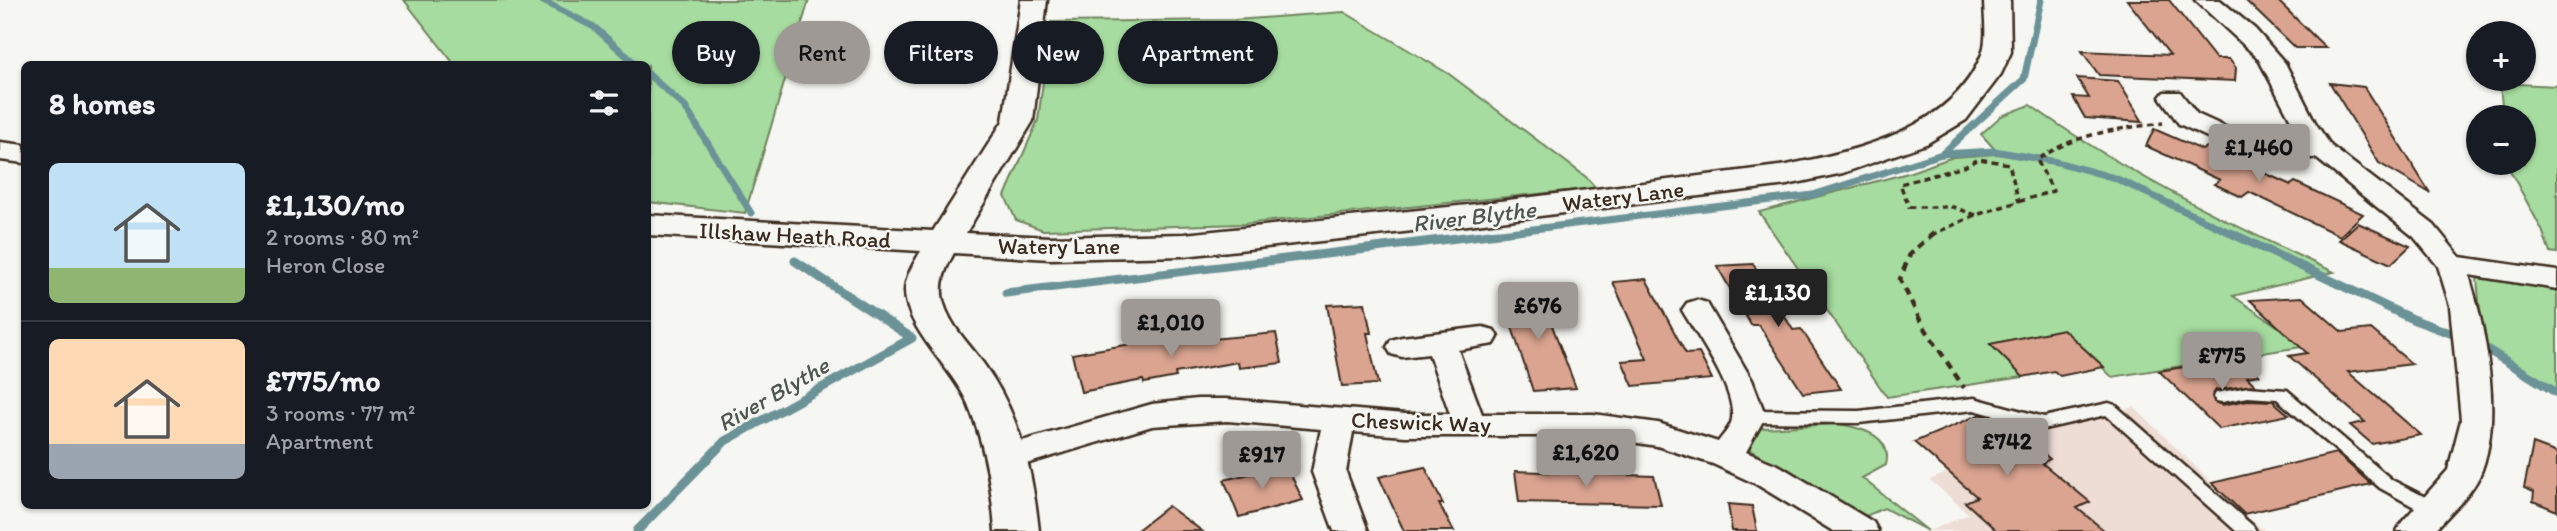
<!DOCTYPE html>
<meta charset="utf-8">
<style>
:root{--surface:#171b24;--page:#20242c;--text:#f1f3f6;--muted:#9ea1a6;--line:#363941;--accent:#9f9995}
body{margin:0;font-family:Itim,sans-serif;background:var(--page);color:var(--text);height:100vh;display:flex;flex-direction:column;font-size:26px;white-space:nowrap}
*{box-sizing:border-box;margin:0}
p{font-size:23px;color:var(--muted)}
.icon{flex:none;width:38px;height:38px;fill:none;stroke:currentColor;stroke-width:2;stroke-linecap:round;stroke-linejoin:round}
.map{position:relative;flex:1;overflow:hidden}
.panel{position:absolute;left:21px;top:61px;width:630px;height:448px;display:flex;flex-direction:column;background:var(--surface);border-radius:10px;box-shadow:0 2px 5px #0004}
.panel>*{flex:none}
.top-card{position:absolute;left:672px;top:21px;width:665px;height:63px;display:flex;gap:14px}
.controls{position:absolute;left:2466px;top:21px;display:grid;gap:14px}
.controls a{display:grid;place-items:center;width:70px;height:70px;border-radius:50%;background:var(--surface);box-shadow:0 2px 5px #0004;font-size:35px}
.price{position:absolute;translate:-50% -60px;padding:0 16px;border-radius:7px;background:var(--accent);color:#111;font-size:23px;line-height:46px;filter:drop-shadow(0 2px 4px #0008)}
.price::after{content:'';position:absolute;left:50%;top:42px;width:21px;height:16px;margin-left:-10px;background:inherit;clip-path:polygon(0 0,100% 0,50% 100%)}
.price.selected{background:#222;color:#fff}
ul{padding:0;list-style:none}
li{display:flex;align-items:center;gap:21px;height:175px;padding:0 28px}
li+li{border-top:2px solid var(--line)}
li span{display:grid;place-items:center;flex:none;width:196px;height:140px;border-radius:10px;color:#555}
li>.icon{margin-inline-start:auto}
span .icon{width:84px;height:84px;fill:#fffc;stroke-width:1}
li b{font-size:30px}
h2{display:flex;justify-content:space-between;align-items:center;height:84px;padding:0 28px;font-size:30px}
.tag{padding:0 24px;border-radius:32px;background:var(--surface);box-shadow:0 2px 5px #0004;font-size:24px;line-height:63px}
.tag.selected{background:var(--accent);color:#111}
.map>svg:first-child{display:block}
.built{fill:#eeddd5}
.green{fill:#a6dc9f;stroke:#70835e;stroke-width:2}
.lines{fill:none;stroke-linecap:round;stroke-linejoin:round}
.stream-far1{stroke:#6a9297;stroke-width:7}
.stream{stroke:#6a9297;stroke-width:9}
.building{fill:#daa490;stroke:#3b2a1e;stroke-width:2}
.service-casing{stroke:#3b2a1e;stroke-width:5}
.minor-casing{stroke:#3b2a1e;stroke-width:5}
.tertiary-casing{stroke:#3b2a1e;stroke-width:5}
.path-far1{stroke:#3b2a1e;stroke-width:3.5;stroke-dasharray:6 4.5;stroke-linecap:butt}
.path{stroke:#3b2a1e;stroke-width:4.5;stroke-dasharray:8 6;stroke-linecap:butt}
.service{fill:#f6f6f2;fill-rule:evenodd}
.minor{fill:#f6f6f2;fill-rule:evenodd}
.tertiary{fill:#f6f6f2;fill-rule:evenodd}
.labels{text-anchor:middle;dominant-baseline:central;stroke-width:5;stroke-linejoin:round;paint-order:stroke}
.street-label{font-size:23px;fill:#3b2a1e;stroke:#f6f6f2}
.water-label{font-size:24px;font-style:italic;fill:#4e5650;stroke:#f6f6f2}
</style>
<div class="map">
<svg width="2557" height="531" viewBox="0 0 2557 531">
<rect width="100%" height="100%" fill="#f6f6f2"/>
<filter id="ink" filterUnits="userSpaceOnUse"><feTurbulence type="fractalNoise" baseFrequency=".0143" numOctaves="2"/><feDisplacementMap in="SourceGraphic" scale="14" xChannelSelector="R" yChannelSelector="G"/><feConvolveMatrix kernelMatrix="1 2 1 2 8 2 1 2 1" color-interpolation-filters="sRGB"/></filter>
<g filter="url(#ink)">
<!-- built -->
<path class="built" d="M2134 407 2244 514 2265 531H1929L1969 514 1930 480 2034 434Z"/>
<!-- green -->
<g class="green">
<path d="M404 0H809L745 213 648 202V65H455Z"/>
<path d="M1344 12 1449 74 1586 177 1596 188 1243 224 1043 230 1016 220 1005 196 1038 120 1051 22 1234 20Z"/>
<path d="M2500 83 2557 86V253L2550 252 2542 230 2506 163H2524V117H2503Z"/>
<path d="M2030 105C2124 172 2229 224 2334 272L2233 296 2280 328 2301 347 2112 377 2063 329 1991 344 2023 377 1887 397 1759 212 1908 173 1953 157 1999 154 1981 134 2001 116Z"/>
<path d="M2477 278 2557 290V393L2483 345Z"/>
<path d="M1839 424C1862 428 1893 436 1886 465L1862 478 1928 531 1884 508 1866 516 1750 450V437L1762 428Z"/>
</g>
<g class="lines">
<!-- stream-far1 -->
<g class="stream-far1">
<path d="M541 0 594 27 637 65"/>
<path d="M648 74 685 107 751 213"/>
<path d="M1942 154 2024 79 2041 0"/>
<path d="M1484 235 1813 195 1942 154 1994 151 2057 162 2115 178 2235 235"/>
</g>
<!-- stream -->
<g class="stream">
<path d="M2231 233 2412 319 2461 337"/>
<path d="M1006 293 1498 233"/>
<path d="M2477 343 2557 393"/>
<path d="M637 531 725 441 912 338 795 261"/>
</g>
</g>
<!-- building -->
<g class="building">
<path d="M2127 0H2169L2216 59H2229L2236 68 2235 81 2099 75 2082 51 2170 55Z"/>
<path d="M2245 0H2277L2326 48H2295Z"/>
<path d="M2077 78 2118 81 2143 122 2085 118 2073 97 2089 98Z"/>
<path d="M2330 83 2364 87 2430 193 2379 163Z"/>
<path d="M2154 129 2202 150 2207 147 2291 185 2295 182 2363 214 2340 236 2249 192 2242 197 2214 184 2220 180 2146 146Z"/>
<path d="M2358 223 2410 246 2391 264 2339 240Z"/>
<path d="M1753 264 1793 330 1801 329 1841 389 1803 393 1759 325H1751L1717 266Z"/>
<path d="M1646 279 1686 354 1699 353 1712 379 1633 386 1622 361 1647 359 1613 282Z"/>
<path d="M1536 291 1543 302 1576 388 1533 391 1501 294Z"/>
<path d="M2302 297 2342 332 2371 329 2412 364 2348 372 2421 435 2372 444 2350 425 2365 422 2289 356 2307 353 2250 300Z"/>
<path d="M1365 303 1371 333H1367L1378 384 1342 386 1327 305Z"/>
<path d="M1202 329 1212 339 1276 333 1282 363 1239 368 1238 362 1175 373 1176 377 1144 383 1143 380 1081 392 1072 354 1173 337 1175 344Z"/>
<path d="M2063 329 2104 367 2060 376 2054 371 2023 377 1990 344Z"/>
<path d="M2241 358 2259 375 2247 377 2255 385 2216 390 2212 396 2214 402 2222 405 2248 400 2273 401 2289 415 2219 429 2159 371Z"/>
<path d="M1981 414 1997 424 2006 421 2050 459 2042 463 2090 502 2077 508 2105 531H1997L1965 502 1977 497 1914 442Z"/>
<path d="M2533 444 2557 453V511L2533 501 2534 492 2524 488Z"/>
<path d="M2336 453 2371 484 2244 514 2212 483Z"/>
<path d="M1425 467 1443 504H1439L1454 531H1404L1379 477Z"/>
<path d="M1274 468 1277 474 1289 471 1303 500 1239 517 1224 480Z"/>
<path d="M1515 471 1654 476 1661 505 1519 502Z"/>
<path d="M1728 504 1752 506 1757 531H1732Z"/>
<path d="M1168 506 1202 531H1136Z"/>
</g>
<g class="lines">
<defs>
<g id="service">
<path d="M2248 387 2287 390 2392 480 2439 504 2441 509 2439 514 2433 515 2427 514 2380 488 2277 399 2248 397 2222 402 2216 401 2214 397 2216 393Z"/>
<path d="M1974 398 2044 417 2109 403 2115 405 2253 526 2256 531H2236L2106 415 2044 429 1974 410 1859 423 1748 422 1742 420 1740 416 1742 412 1748 410 1859 411Z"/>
</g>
<g id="minor">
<path d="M2195 0H2220L2255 29 2285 63 2316 124 2331 146 2434 225 2460 257 2557 271V289L2469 275C2486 331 2504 422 2479 477 2469 497 2449 514 2434 531H2397L2402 522 2448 470 2461 420 2450 306 2438 266 2414 237 2316 158H2276L2229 147 2179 124 2160 97 2164 92H2180L2197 114 2245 136 2276 142 2303 143 2258 58Z"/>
<path d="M1697 300 1707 303 1752 380 1763 409 1764 419 1746 452 1780 466 1873 522 1878 531H1833L1756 484 1713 464 1657 446 1593 436H1405L1353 432 1346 472 1368 531H1334L1312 472 1321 429 1227 421 1152 426 1006 470 994 467 990 458 994 449 1152 404 1197 399H1227L1405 414H1450L1429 354 1402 357 1391 354 1387 347 1391 340 1402 337 1483 327 1494 330 1498 337 1494 344 1458 350 1482 414H1593L1658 423 1718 442C1723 435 1731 427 1732 419 1736 389 1697 336 1682 310L1687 303Z"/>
</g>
<g id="tertiary">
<path d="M1021 0H1047L1033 121 966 233 1050 237 1184 234 1468 205 1787 165C1858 150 1952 130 1982 54 1988 38 1984 17 1984 0H2010L2011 52 2001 74 1966 120 1926 144 1843 173 1787 185 1468 225 1184 256 1050 259 954 253C945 269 938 286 944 304 952 330 975 349 989 372 1021 419 1033 475 1039 531H995C992 487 985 445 968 404 954 370 905 329 905 291 905 277 914 263 921 251L648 235V215L933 231 1003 121Z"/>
<path d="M0 142 24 145V163L0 160Z"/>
</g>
</defs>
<!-- service casing -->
<use href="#service" class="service-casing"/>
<!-- minor casing -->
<use href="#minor" class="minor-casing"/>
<!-- tertiary casing -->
<use href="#tertiary" class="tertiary-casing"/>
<!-- path-far1 -->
<g class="path-far1">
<path d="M1976 215 1953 207H1909L1900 184 1964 167 1979 159 2009 164 2019 202"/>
<path d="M1931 235 1976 215 2053 191 2037 160C2076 133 2117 129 2163 123"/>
</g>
<!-- path -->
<path class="path" d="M1934 233 1910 254 1900 279 1921 322 1964 388"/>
<!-- service -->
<use href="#service" class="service"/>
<!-- minor -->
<use href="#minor" class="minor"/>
<!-- tertiary -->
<use href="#tertiary" class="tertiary"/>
</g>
</g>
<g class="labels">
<!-- street labels -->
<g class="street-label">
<text transform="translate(1623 196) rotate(-7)">Watery Lane</text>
<text transform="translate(795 235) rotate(3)">Illshaw Heath Road</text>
<text x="1059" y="246">Watery Lane</text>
<text transform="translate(1421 422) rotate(2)">Cheswick Way</text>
</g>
<!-- water labels -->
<g class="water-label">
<text transform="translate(1474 216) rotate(-7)">River Blythe</text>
<text transform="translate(773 394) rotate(-30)">River Blythe</text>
</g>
</g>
</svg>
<div class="controls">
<a>+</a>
<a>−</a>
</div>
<b class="price" style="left:2259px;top:184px">£1,460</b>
<b class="price selected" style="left:1778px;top:329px">£1,130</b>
<b class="price" style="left:1538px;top:342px">£676</b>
<b class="price" style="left:1171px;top:359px">£1,010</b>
<b class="price" style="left:2222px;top:392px">£775</b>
<b class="price" style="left:2007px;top:478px">£742</b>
<b class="price" style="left:1586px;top:489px">£1,620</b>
<b class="price" style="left:1262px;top:491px">£917</b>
<div class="top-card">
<a class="tag">Buy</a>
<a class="tag selected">Rent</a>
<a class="tag">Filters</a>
<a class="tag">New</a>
<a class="tag">Apartment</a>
</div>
<section class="panel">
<h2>8 homes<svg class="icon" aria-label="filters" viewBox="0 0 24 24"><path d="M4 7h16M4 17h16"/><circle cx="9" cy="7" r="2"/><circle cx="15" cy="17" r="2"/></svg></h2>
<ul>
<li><span style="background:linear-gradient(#bfe0f5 75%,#8fb573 0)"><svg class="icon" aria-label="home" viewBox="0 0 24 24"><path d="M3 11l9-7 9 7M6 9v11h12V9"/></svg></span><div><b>£1,130/mo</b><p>2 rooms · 80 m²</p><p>Heron Close</p></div></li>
<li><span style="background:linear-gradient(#ffd9b3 75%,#9aa5b1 0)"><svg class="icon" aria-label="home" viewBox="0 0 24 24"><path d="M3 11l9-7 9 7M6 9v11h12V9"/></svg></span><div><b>£775/mo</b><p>3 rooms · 77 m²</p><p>Apartment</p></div></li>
</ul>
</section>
</div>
